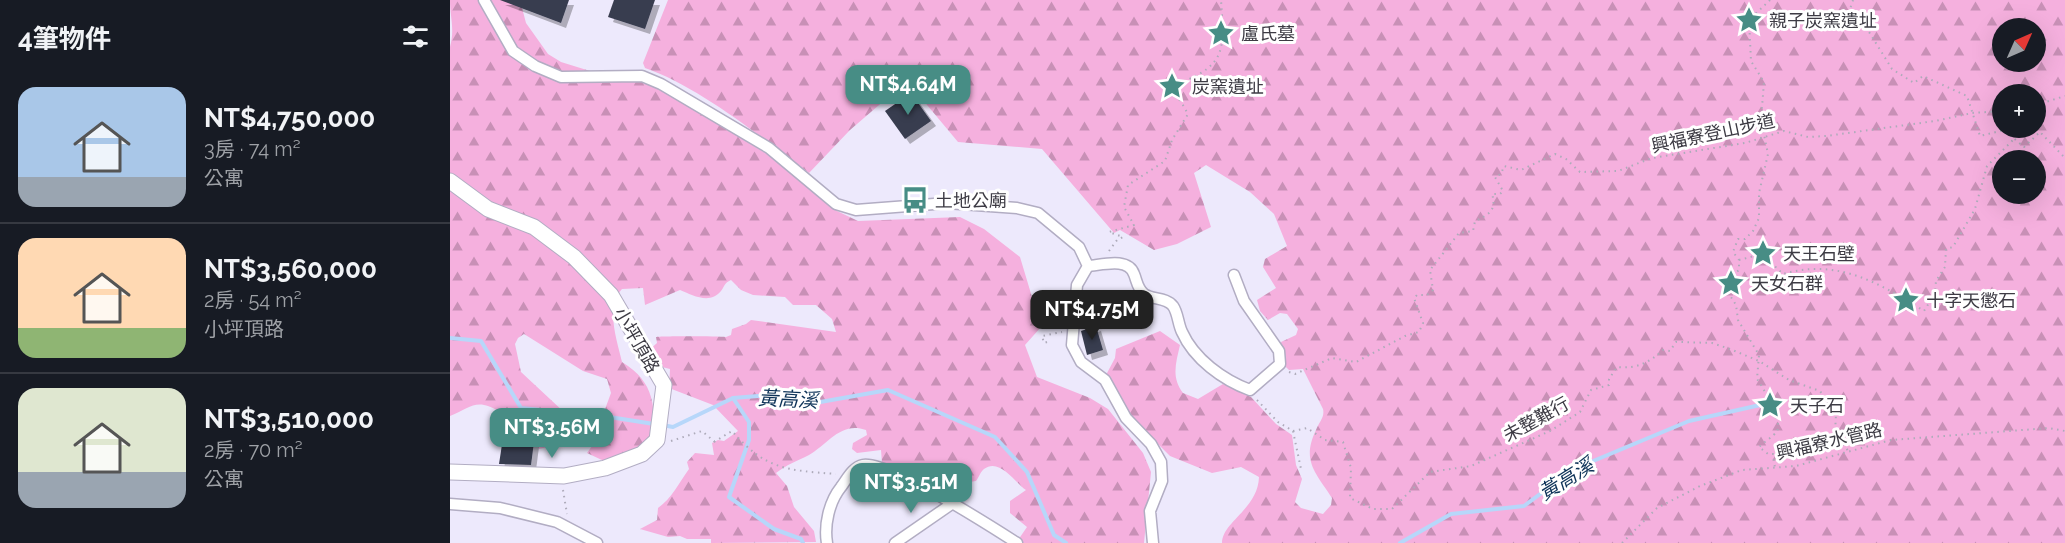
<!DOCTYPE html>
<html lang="zh-TW">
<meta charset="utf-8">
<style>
:root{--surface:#171b24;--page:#20242c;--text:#f1f3f6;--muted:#9ea1a6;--line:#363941;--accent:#478d85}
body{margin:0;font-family:Raleway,"Noto Sans TC",sans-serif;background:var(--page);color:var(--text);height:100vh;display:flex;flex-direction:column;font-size:22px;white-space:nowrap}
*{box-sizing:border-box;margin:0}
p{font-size:20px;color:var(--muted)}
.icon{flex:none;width:33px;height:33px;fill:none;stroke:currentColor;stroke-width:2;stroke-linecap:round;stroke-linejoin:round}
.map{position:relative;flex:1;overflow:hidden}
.details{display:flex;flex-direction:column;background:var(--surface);width:450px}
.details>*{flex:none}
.needle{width:39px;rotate:45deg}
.controls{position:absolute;left:1542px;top:18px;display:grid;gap:12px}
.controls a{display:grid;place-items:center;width:54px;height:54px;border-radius:50%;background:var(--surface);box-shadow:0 6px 24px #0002;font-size:30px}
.price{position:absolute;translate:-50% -51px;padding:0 14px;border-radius:12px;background:var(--accent);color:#fff;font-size:20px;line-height:39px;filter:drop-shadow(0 2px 3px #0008)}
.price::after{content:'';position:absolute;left:50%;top:36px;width:18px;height:14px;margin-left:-9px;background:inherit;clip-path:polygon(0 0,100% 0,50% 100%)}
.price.selected{background:#222;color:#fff}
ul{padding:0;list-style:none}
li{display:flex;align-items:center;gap:18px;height:150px;padding:0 18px}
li+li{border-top:2px solid var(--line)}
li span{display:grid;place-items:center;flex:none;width:168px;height:120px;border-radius:18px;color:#555}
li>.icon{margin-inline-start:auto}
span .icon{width:72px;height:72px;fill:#fffc;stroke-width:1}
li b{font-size:26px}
h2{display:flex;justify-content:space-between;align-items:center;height:72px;padding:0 18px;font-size:26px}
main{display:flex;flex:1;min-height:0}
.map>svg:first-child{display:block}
.forest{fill:url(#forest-firs);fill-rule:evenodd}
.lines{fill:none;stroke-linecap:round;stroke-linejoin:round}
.stream{stroke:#b7d7fa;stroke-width:4}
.building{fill:#393d4f;filter:url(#shadow)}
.street-casing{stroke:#b2adc3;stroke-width:13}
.secondary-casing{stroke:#b2adc3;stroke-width:17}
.path{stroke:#aeabba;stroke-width:2;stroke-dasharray:1.5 4.5;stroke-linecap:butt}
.street{stroke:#fff;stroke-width:10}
.secondary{stroke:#fff;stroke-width:15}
.labels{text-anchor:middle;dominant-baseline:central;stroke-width:6;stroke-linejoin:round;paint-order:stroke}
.poi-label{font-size:18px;fill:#3d3b44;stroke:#fff;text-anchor:start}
.street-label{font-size:18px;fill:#3d3b44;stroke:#fff}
.water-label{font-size:20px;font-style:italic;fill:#0e3358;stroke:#fff}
</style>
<main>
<section class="details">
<h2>4筆物件<svg class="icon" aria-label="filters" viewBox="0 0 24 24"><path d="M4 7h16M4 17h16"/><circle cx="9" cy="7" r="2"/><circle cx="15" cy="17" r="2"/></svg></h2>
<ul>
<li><span style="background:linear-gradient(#a9c7e8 75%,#9aa5b1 0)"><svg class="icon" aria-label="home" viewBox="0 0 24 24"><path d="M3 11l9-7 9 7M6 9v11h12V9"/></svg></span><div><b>NT$4,750,000</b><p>3房 · 74 m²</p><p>公寓</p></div></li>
<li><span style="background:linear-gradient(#ffd9b3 75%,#8fb573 0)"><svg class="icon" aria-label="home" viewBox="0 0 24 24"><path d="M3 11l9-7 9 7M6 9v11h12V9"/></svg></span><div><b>NT$3,560,000</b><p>2房 · 54 m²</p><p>小坪頂路</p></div></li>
<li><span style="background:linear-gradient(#dfe7d0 70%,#9aa5b1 0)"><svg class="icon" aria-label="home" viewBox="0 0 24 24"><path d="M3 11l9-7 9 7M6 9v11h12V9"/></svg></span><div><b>NT$3,510,000</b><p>2房 · 70 m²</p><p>公寓</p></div></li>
</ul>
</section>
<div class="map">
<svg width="1615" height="543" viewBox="0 0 1615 543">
<defs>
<pattern id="forest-firs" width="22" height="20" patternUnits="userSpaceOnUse" patternTransform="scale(1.5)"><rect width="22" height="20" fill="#f5b0de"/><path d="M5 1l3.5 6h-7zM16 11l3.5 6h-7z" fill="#c890b6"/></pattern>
<filter id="shadow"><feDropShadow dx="5" dy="5" stdDeviation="0" flood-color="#0004"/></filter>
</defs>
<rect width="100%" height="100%" fill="#ede9fc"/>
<!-- forest -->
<g class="forest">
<path d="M0 0H70L76 23 98 54 111 62 140 71 190 80 226 98 317 154 387 211 408 221 510 217 534 229 570 257 591 327 575 345 587 377 640 398 658 409 693 453 701 472 694 543H566L577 527 560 513V501L576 490C566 484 550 457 534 469 531 471 529 477 526 481L519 482 506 476V470L502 476 493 477 489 473 448 471 432 463 431 450 407 453 402 449 403 443 417 435 416 430C391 421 378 444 359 455 347 461 336 465 326 473L337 486 344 507 364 531 366 542 261 543V539H237L230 536 218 537 190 529 207 520 208 508C222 498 229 483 239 469L237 462 245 453 264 455 262 443 268 440 274 441 288 431 263 405 219 388 220 369 208 366 198 351 207 343 206 337C210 336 268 336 276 337L281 335 282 329 296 324 301 320 386 332 382 319 366 305H343L335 297 303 295 291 290 281 280C274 283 275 286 271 291 260 305 242 295 230 290L195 305 193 288 172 289C155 308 167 340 172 362 206 383 204 406 205 443L154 461 137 453 152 432 151 420 161 393 157 379 133 371 74 334 68 338 65 344 71 372 115 413 123 426 130 444 123 446 118 442 89 449 87 438 73 428 61 432 55 430 50 412C26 397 21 408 0 416V47C5 29 0 18 0 0Z"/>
<path d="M218 0H1615V543H772C772 522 808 509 809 477L791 467 762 473 720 456 680 416 656 375 665 358 666 349 710 331 730 345C726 363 721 377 733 393L748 399 773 384 801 397 826 424 842 435 846 465 852 479 845 502 851 508 873 514 881 505 882 498C866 473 851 461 866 430 869 422 875 417 873 409L853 369 839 370 834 365 831 342 846 335 848 329 837 314 830 313 818 320 810 311 807 300 826 288 813 267 815 259 837 246 824 214 800 192 756 165 744 173 761 227 727 244 704 250 670 230 664 233 592 149 508 142 457 81 400 130 359 173C312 138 250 87 195 68L193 63ZM1552 28H1586V62H1552ZM1552 94H1586V128H1552ZM1552 160H1586V194H1552Z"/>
</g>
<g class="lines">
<!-- stream -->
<g class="stream">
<path d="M0 338 31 341 71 408 153 416 204 424"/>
<path d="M283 398 299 422V440L279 497 324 529 351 539 353 543"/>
<path d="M212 425 223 427 283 398 322 395 359 404 438 390 545 437 577 472 604 535 616 543"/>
<path d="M950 543 1001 514 1074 506 1124 469 1239 421 1319 403"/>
</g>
</g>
<!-- building -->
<g class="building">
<path d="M50 0H119L111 23Z"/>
<path d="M164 0H205L195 29 158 17Z"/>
<path d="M461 93 481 121 455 139 435 111Z"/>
<path d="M646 326 653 350 637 355 631 331Z"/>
<path d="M53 438 84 442 81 465 49 464Z"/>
</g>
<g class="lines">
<defs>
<g id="street">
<path d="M34 0 63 51 85 66 111 77 192 76 211 84 319 148 386 204 406 210 497 203 567 208 588 213 629 247 638 266 627 285 622 345 631 362 655 380 676 418 701 444 711 462 712 481 700 511 703 543"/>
<path d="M638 266C652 265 678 257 684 274 687 281 687 288 694 294 702 300 716 297 723 306 728 313 728 324 732 332 744 359 773 380 800 390L830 364 829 351 794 301 784 275"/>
<path d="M0 504 50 508 107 522 147 543"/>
<path d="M377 543C374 525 379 502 391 487 397 479 403 467 413 465 438 460 542 527 567 543"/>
<path d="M445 543 503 503"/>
</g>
<path id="secondary" d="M0 181 38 209 84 227 124 257 161 295 214 385 207 440 192 454 155 468 114 476 0 472"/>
</defs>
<!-- street casing -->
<use href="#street" class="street-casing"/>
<!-- secondary casing -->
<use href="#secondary" class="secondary-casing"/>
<!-- path -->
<g class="path">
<path d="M1320 0 1299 20 1301 61 1314 82 1311 120 1318 154 1309 193V218L1303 231 1295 239H1288L1283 252 1289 260V270L1281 277V297L1286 305 1288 320 1309 355 1307 379C1313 387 1333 422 1327 431 1324 436 1314 442 1309 447L1318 454H1323L1325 468"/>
<path d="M1403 0 1399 12 1411 19 1442 69 1464 83 1473 76 1517 96 1530 136 1554 130 1574 147 1590 132 1615 158"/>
<path d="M1586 105 1615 96"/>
<path d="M659 251 667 240 673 237 659 232 684 225 674 207 678 185 715 161 722 140 738 114 722 86C775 66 775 55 771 0"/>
<path d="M1289 260 1312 254 1333 274C1388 258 1429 283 1474 311L1485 293 1486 281 1495 267 1496 249 1503 247 1525 209 1537 166 1564 139"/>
<path d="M635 322 647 314 689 305"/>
<path d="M597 342 594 343 592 336 612 332"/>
<path d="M839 372 845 374 882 358 906 362 955 336 969 332 973 323 964 298 967 295H977L983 290 980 270 1009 233 1023 231 1025 221C1039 215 1047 210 1042 194H1050L1053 191 1045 177 1051 174 1054 166 1071 170 1105 154 1116 159 1130 172 1168 171 1202 158 1295 143 1334 131 1358 137 1376 136 1485 121 1522 113 1552 111"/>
<path d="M807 400 828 422 843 431 851 469"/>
<path d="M843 431 857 428 875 440 893 442 901 468 900 498 923 509H942L980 472 1021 466 1100 431 1130 412 1141 390 1159 385V379L1167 367C1186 369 1199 363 1213 350L1220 351 1226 342H1230L1262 343 1280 349 1309 361 1339 380 1370 391 1386 414 1385 433 1399 452"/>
<path d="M221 441 252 431 266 443"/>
<path d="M264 442 282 431C316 470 336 470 386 474"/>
<path d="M113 490 117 514"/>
<path d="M1172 543 1207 508 1250 486 1292 470 1346 466 1441 440 1599 428 1615 431"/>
</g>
<!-- street -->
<use href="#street" class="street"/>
<!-- secondary -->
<use href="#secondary" class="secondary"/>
</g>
<!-- icons -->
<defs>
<symbol id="sight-bare" viewBox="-9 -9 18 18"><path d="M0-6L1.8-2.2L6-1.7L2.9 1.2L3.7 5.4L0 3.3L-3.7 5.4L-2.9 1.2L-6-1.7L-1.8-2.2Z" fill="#478d85" stroke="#fff" stroke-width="2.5" paint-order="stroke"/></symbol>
<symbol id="bus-bare" viewBox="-9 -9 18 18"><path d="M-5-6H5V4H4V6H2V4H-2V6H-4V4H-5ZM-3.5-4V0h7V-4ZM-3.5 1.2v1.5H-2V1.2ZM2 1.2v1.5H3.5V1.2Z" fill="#478d85" stroke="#fff" stroke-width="2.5" paint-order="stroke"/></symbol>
</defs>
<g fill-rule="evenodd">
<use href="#sight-bare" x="1280" y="1" width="38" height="38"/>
<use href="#sight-bare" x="752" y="14" width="38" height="38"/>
<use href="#sight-bare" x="703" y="67" width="38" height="38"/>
<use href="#bus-bare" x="446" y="181" width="38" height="38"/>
<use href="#sight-bare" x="1294" y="234" width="38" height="38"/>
<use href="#sight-bare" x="1262" y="264" width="38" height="38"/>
<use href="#sight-bare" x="1437" y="281" width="38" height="38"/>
<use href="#sight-bare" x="1301" y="386" width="38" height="38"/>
</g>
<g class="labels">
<!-- poi labels -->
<g class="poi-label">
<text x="1319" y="20">親子炭窯遺址</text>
<text x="791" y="33">盧氏墓</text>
<text x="742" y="86">炭窯遺址</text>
<text x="485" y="200">土地公廟</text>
<text x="1333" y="253">天王石壁</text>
<text x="1301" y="283">天女石群</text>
<text x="1476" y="300">十字天懲石</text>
<text x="1340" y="405">天子石</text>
</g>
<!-- street labels -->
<g class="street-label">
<text transform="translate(1263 133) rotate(-12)">興福寮登山步道</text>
<text transform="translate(187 340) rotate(60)">小坪頂路</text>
<text transform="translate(1086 419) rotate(-29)">未整難行</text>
<text transform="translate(1379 441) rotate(-13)">興福寮水管路</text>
</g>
<!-- water labels -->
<g class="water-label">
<text transform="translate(338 399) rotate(3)">黃高溪</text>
<text transform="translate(1116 479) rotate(-32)">黃高溪</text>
</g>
</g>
</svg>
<div class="controls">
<a><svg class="needle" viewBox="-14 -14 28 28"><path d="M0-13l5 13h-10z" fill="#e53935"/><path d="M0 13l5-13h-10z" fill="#9ea1a6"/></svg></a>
<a>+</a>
<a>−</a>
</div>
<b class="price" style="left:458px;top:116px">NT$4.64M</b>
<b class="price selected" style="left:642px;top:341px">NT$4.75M</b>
<b class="price" style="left:102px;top:459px">NT$3.56M</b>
<b class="price" style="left:461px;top:514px">NT$3.51M</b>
</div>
</main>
